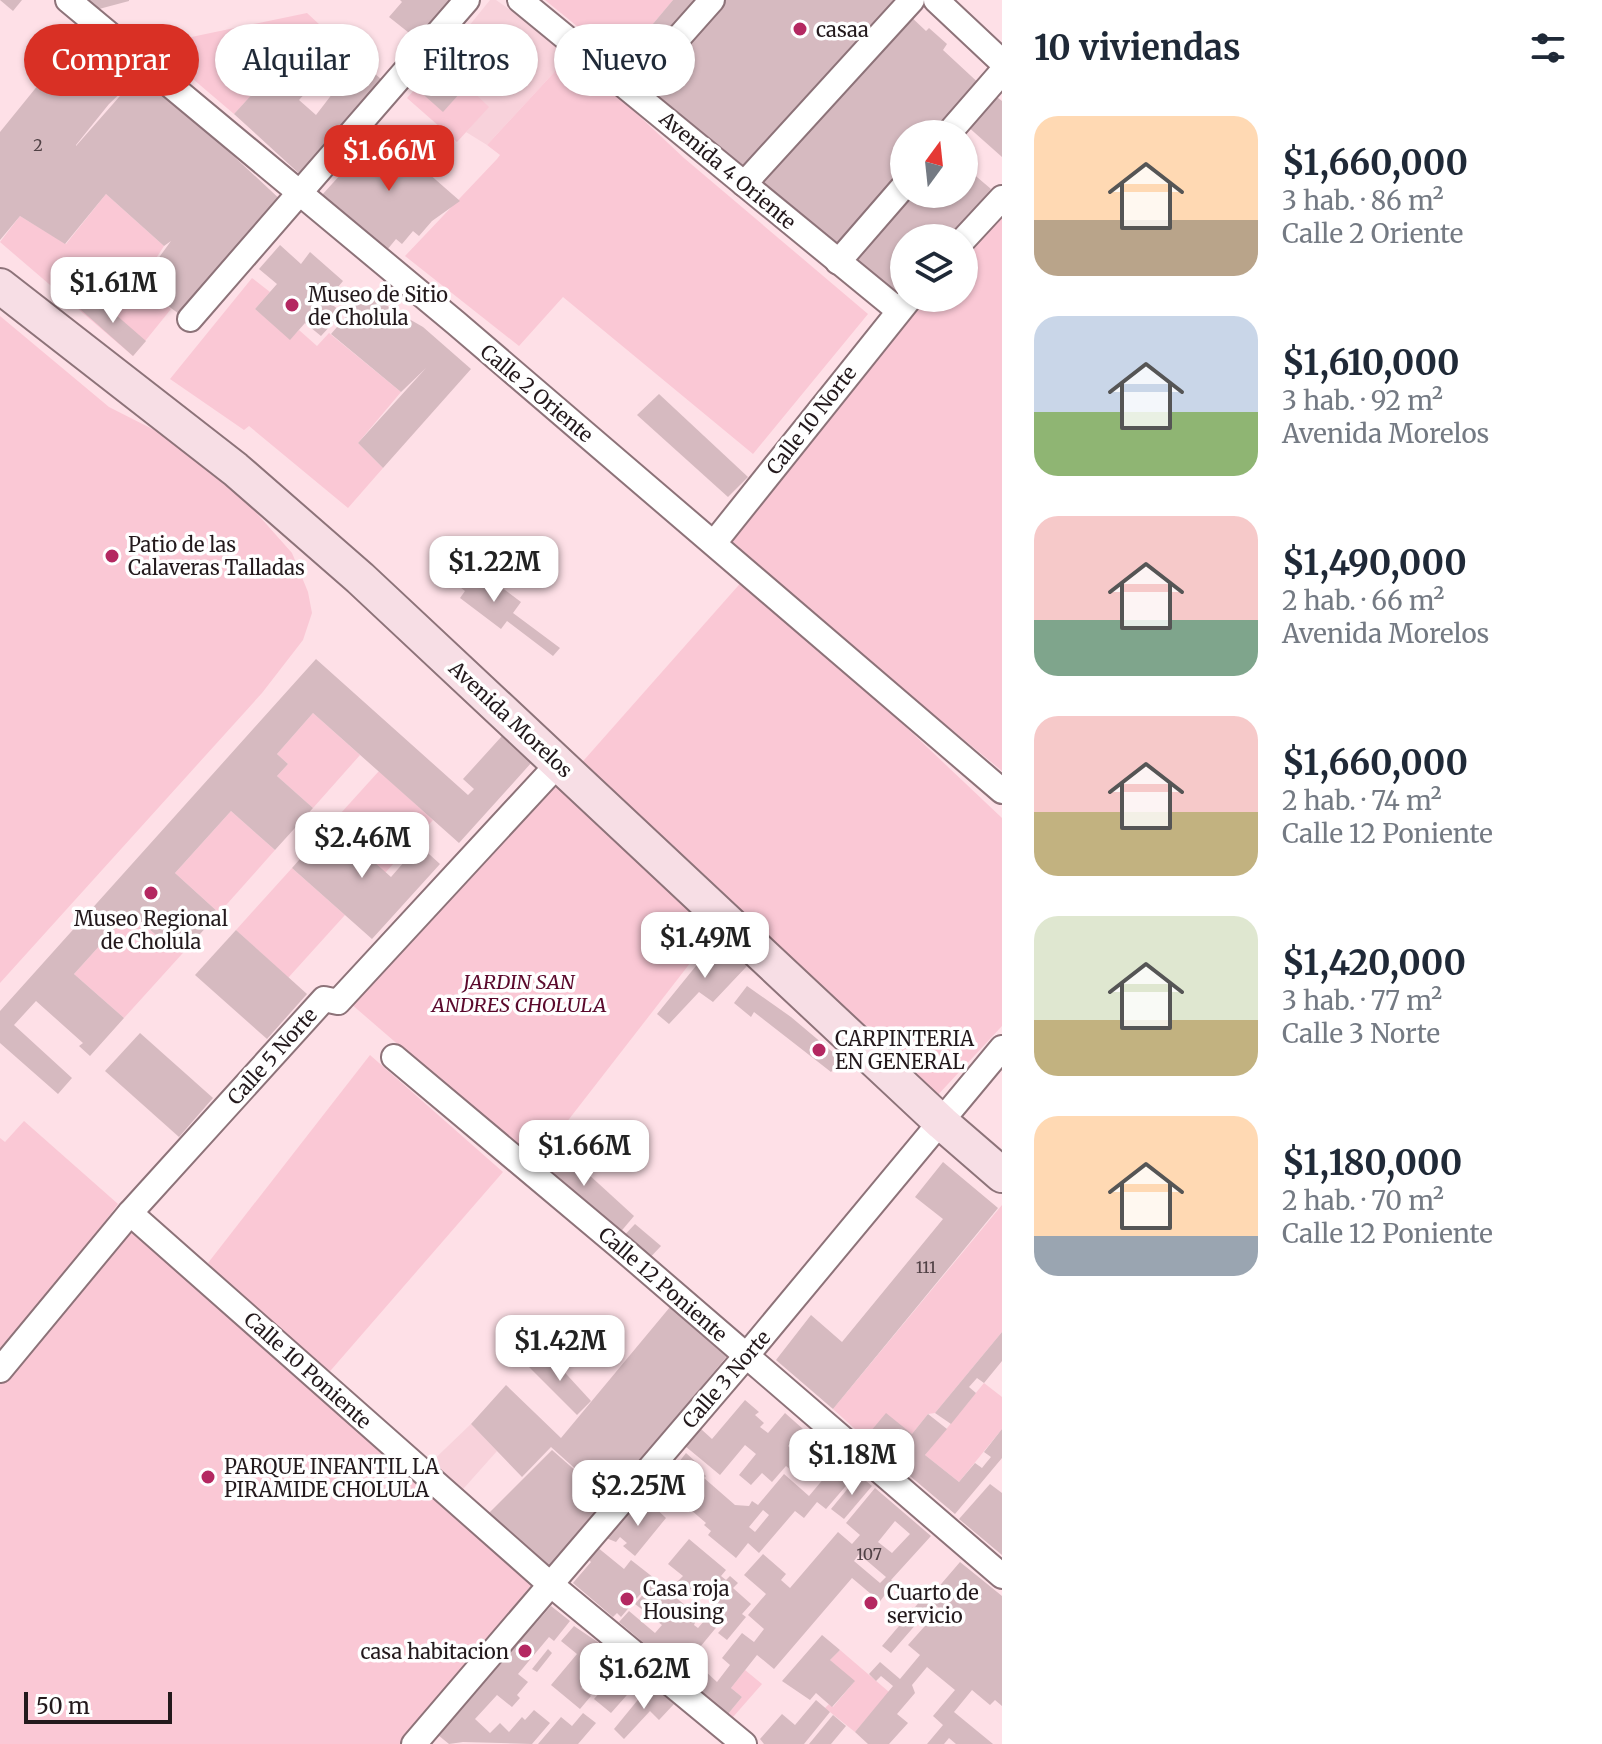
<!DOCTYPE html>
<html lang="es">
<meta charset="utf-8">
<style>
:root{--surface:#fff;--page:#f2f2f3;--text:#1f2937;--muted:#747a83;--accent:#d93025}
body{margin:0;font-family:Merriweather,serif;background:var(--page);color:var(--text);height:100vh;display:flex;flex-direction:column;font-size:30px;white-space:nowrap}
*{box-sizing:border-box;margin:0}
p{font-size:26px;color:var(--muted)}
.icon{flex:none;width:44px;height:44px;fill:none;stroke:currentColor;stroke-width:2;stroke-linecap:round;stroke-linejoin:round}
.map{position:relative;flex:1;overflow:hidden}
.drawer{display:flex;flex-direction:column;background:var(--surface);width:600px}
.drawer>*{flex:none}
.hud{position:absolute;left:24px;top:24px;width:760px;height:72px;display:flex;gap:16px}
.needle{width:52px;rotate:15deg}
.fabs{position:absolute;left:890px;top:120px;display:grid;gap:16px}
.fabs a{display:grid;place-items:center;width:88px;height:88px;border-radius:50%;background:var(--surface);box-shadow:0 2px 6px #0004;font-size:40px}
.scale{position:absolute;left:24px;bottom:20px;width:148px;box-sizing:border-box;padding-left:8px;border:4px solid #23191c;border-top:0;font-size:22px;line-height:28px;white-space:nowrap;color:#23191c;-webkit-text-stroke:6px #fff;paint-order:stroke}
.price{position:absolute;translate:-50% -68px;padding:0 18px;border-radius:16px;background:#fff;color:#222;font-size:26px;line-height:52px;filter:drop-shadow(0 2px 4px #0008)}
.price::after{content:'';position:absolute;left:50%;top:48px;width:24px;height:18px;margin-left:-12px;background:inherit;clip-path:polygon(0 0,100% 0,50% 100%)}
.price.on{background:var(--accent);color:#fff}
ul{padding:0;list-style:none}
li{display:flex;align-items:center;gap:24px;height:200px;padding:0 32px}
li span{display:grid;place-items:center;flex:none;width:224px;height:160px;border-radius:24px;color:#555}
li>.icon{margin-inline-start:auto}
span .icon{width:96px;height:96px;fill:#fffc;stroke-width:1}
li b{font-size:34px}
h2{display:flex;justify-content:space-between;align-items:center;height:96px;padding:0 32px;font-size:34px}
.pill{padding:0 28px;border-radius:36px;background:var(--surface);box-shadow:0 2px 6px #0004;font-size:28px;line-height:72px}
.pill.on{background:var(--accent);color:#fff}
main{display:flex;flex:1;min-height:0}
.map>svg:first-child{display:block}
.built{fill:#f8d2db}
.green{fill:#fac8d5}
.building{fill:#d6bac0;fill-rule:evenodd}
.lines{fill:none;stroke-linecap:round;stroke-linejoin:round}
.street-casing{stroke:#8d7379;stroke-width:28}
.secondary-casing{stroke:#8d7379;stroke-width:38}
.street{stroke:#fff;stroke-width:24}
.secondary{stroke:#f7dee5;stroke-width:34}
.poi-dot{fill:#b42861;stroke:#fff;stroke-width:3}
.labels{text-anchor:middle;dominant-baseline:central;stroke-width:7;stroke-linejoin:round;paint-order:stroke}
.number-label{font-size:16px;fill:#504145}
.poi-label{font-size:20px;fill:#23191c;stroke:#fff;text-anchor:start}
.street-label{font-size:20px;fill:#23191c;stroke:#fff}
.park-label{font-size:20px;font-style:italic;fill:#5b092c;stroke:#fff}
</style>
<main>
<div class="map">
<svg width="1002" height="1744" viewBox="0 0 1002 1744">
<rect width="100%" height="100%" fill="#fee0e7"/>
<!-- built -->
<g class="built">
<path d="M490 0H496L572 53 487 145 466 132 488 107 466 86 461 92 434 69Z"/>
<path d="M471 1424 497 1451 456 1497 422 1471Z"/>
</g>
<!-- green -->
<g class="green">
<path d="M545 0H673L621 62Z"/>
<path d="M307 13 346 49 309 89 280 65 234 114 153 45Z"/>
<path d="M572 53 684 158 868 314 753 454 563 297 519 346 405 256 497 159 500 155 487 145Z"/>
<path d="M467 86 489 107 457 142 407 98 416 88 443 111Z"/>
<path d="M106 194 164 246 139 285 171 309 133 356 0 242 20 216 66 244Z"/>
<path d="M1002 206V771L723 541 926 298H964V252Z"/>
<path d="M252 278 270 292 255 309 290 339 299 330 317 346 329 333 401 392 358 443 383 468 348 508 249 426 244 430 170 379Z"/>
<path d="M0 316 109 407 178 442 236 490 292 553 308 592 312 613 303 640 262 693 0 983Z"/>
<path d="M745 578 798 625 1002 818V1026L935 1098 577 768Z"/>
<path d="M313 713 360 755 313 808 277 776 288 764 277 754Z"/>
<path d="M379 771 433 820 385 873 331 824Z"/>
<path d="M558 777 715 931 535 1163 350 1003Z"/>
<path d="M231 811 275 850 219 913 175 873Z"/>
<path d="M292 868 345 915 288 978 236 930Z"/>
<path d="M130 912 174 951 185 939 191 944 124 1018 74 974Z"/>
<path d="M370 1055 503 1172 325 1377 208 1263Z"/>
<path d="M24 1121 118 1204 0 1361V1138L5 1142Z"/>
<path d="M1002 1205V1332L935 1413 928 1414 912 1434 886 1414 865 1438 833 1409Z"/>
<path d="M132 1219 532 1584 400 1744H0V1376Z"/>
<path d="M984 1383 1002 1397V1429L959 1482 925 1455Z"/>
<path d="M840 1650 889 1692 855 1732 825 1708 829 1704 833 1707 854 1682 830 1660Z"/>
<path d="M745 1670 762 1684 733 1717 728 1714 742 1697 731 1688Z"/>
</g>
<!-- building -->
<g class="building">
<path d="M0 0H22L13 11Z"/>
<path d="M88 0H129V1L99 9Z"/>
<path d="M400 0H458L423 44 389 17 402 2Z"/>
<path d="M673 0H708L639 77 621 62Z"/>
<path d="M722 0H903L749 175 648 89Z"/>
<path d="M908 14 926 31 929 28 947 44 943 50 984 88 943 134H904V179L840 255 758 185Z"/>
<path d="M346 49 388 85 304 178 234 114 280 64 309 89 299 100 316 115 336 89 322 77Z"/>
<path d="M118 53 138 76 213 137 284 203 189 321 139 285 171 241 164 246 106 194 65 244 20 216 0 240V132L56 63ZM134 80 76 146V145L109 104Z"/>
<path d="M434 69 461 92 443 112 416 88Z"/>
<path d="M993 94 1002 101V157L966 125Z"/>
<path d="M380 131 460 201 432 221 419 236 413 231 402 244 396 239 387 250 322 195Z"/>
<path d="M964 166 991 189 949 238H904V292L896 301 851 260 906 194H964Z"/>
<path d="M280 245 301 264 310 252 343 281 327 300 342 313 321 336 305 323 290 340 255 309 277 284 259 269Z"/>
<path d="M369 290 390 308 423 327 471 369 383 468 358 443 426 368 401 392 331 334Z"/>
<path d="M92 294 146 341 133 356 80 309Z"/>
<path d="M659 394 748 477 728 497 637 415Z"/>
<path d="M440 559 472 583 480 571 521 602 513 613 560 648 553 656 507 621 501 629 460 598 465 591 434 567Z"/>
<path d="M316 659 468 795 474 789 463 779 502 736 532 762 459 843 313 713 277 754 288 764 277 776 313 808 275 850 231 811 175 873 219 913 191 944 185 939 174 951 130 912 74 974 124 1018 90 1056 79 1046 83 1043 36 1001 14 1025 72 1078 58 1094 0 1043V1011Z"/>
<path d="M331 824 391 877 419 845 440 864 372 939 292 868Z"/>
<path d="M236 930 307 994 267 1039 195 975Z"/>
<path d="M717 940 747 966 713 1002 699 992 669 1024 657 1014Z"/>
<path d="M747 986 791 1017 842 1060 831 1072 754 1012 751 1017 734 1003Z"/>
<path d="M140 1033 213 1098 179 1137 105 1071Z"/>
<path d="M552 1141 634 1216 618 1235 535 1163Z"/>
<path d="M943 1162 998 1208 833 1409 776 1360 811 1315 842 1342 943 1219 915 1197Z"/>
<path d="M635 1224 661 1246 644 1264 619 1241Z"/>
<path d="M670 1307 727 1356 609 1499 551 1447 522 1477 471 1424 506 1385 561 1438Z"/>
<path d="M1002 1332V1361L984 1383 977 1378 969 1387 976 1393 951 1424 935 1413Z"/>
<path d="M545 1351 591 1401 577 1415 529 1367Z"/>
<path d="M745 1400 759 1412 755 1415 764 1423 760 1427 768 1433 785 1413 803 1429 788 1446 800 1456 815 1439 829 1450H822L819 1459 802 1479 786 1466 772 1482 762 1473 751 1485 739 1475 756 1454 745 1445 720 1475 685 1446 701 1429 712 1439Z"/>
<path d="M886 1413 912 1434 928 1414 947 1429 925 1455 959 1482 975 1463 982 1468 986 1463 991 1457 984 1452 1002 1429V1458L955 1514 865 1438Z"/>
<path d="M552 1450 610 1501 545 1579 481 1521Z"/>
<path d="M686 1453 697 1463 694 1466 706 1476 704 1478 735 1505 749 1506 752 1501 758 1505 784 1474 809 1496 841 1458 857 1473 826 1509 817 1502 804 1518 795 1511 759 1553 748 1543 736 1558 708 1535 711 1531 704 1525 706 1523 683 1503 678 1509 651 1487 670 1464 675 1467ZM763 1510 769 1515 755 1532 749 1527Z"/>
<path d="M859 1475 872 1486 844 1519 831 1509Z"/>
<path d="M990 1484 1002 1493V1555L959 1519Z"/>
<path d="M875 1488 931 1536 891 1580 894 1583 871 1613 862 1605 871 1594 852 1578 774 1669 757 1655 731 1688 742 1697 728 1714 619 1622 629 1611 655 1633 662 1625 635 1604 655 1580 698 1616 694 1625 698 1628 717 1606 693 1586 687 1594 675 1584 683 1576 668 1564 689 1539 726 1570 721 1576 726 1580 730 1576 738 1583 733 1588 751 1604 742 1614 746 1617 727 1640 718 1633 728 1622 724 1618 691 1658 717 1682 730 1665 722 1658 742 1633 754 1642 764 1629 748 1615 766 1594 744 1575 763 1554 786 1574 781 1580 790 1588 838 1532 852 1544 860 1535 846 1523ZM895 1521 910 1534 892 1553 878 1542ZM859 1554 886 1577 880 1583 854 1561Z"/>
<path d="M650 1503 666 1518 635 1556 623 1546 627 1543 620 1537 616 1542 606 1538 635 1505 643 1511Z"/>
<path d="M597 1547 624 1569 631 1560 654 1578 621 1617 617 1613 613 1617 573 1583 591 1562 589 1560Z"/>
<path d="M960 1562 1002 1596V1706L995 1700 990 1705 972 1690 954 1712 993 1744H956L949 1738 944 1744H927L943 1725 933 1716 955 1690 927 1667 912 1685 915 1693 897 1714 908 1723 889 1744H868L855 1732 893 1686 881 1676 876 1681 869 1674 880 1662 900 1679 920 1655 908 1645 940 1609 931 1601 928 1604 931 1607 891 1653 882 1646 932 1587 936 1590Z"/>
<path d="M551 1606 570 1621 554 1641 549 1637 518 1674 528 1682 517 1695 520 1698 512 1707 497 1695 475 1719 490 1733 500 1723 509 1732 522 1717 525 1720 534 1710 550 1723 532 1744 463 1742 449 1744 438 1735Z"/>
<path d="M574 1626 602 1645 585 1667 593 1674 581 1688 591 1696 580 1709 551 1685 577 1654 561 1641Z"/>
<path d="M822 1635 840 1650 830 1660 855 1681 832 1707 816 1693 810 1700 782 1681Z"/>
<path d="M548 1649 552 1653 537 1672 532 1669Z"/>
<path d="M611 1653 642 1678 611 1713 594 1699 612 1679 598 1668Z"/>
<path d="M650 1685 674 1704 659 1720 650 1711 624 1739 614 1729Z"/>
<path d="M816 1700 830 1712 804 1744H764L760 1739 782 1714 795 1725Z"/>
<path d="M583 1713 596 1723 578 1744H538L561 1717 572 1726Z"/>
<path d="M833 1715 846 1726 831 1744H809Z"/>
</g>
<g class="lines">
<defs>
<g id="street">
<path d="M68 0 456 323 1002 791"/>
<path d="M520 0 898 310"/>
<path d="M936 0 1002 62"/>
<path d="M632 90 712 0"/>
<path d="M948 134 1002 72"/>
<path d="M744 184 912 0"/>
<path d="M964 239 1002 198"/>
<path d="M838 262 904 186"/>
<path d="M190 319 467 0"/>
<path d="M714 543 910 298"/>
<path d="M394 1057 618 1245 1002 1576"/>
<path d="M130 1213 543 1578 744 1744"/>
<path d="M0 1370 130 1213 324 999 338 1002 559 763"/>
<path d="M414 1744 746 1356 1002 1048"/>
</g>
<path id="secondary" d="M0 286 235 469 360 578 942 1123 1002 1175"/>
</defs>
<!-- street casing -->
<use href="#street" class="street-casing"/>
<!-- secondary casing -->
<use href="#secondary" class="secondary-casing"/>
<!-- street -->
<use href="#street" class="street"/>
<!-- secondary -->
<use href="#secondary" class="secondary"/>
</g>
<!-- markers -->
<g class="poi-dot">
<circle cx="800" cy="29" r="8"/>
<circle cx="292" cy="305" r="8"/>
<circle cx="112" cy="556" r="8"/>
<circle cx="151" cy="893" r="8"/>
<circle cx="819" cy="1050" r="8"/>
<circle cx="208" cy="1477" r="8"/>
<circle cx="627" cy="1599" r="8"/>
<circle cx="871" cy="1603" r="8"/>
<circle cx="525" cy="1651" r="8"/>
</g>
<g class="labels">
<!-- number labels -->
<g class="number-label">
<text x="38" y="145">2</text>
<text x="926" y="1267">111</text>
<text x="869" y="1554">107</text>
</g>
<!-- poi labels -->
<g class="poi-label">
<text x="816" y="29">casaa</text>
<text x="308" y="294">Museo de Sitio<tspan x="308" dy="23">de Cholula</tspan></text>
<text x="128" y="544">Patio de las<tspan x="128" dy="23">Calaveras Talladas</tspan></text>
<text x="151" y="918" text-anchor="middle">Museo Regional<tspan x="151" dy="23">de Cholula</tspan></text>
<text x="835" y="1038">CARPINTERIA<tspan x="835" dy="23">EN GENERAL</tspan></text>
<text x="224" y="1466">PARQUE INFANTIL LA<tspan x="224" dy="23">PIRAMIDE CHOLULA</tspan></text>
<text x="643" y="1588">Casa roja<tspan x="643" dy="23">Housing</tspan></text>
<text x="887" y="1592">Cuarto de<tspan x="887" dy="23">servicio</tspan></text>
<text x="509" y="1651" text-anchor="end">casa habitacion</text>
</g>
<!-- street labels -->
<g class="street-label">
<text transform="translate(728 170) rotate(40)">Avenida 4 Oriente</text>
<text transform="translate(537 393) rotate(40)">Calle 2 Oriente</text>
<text transform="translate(811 420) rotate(-52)">Calle 10 Norte</text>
<text transform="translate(511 719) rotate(43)">Avenida Morelos</text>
<text transform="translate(272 1056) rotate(-48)">Calle 5 Norte</text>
<text transform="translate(663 1284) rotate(41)">Calle 12 Poniente</text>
<text transform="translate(308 1370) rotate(42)">Calle 10 Poniente</text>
<text transform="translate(726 1379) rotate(-49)">Calle 3 Norte</text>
</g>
<!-- park labels -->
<g class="park-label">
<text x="519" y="981">JARDIN SAN<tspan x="519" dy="23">ANDRES CHOLULA</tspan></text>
</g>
</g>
</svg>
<div class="fabs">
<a><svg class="needle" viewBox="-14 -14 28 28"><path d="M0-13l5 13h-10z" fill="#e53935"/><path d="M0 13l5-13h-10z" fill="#747a83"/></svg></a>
<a><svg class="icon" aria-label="layers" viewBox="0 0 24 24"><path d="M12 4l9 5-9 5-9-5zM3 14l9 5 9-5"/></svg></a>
</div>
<div class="scale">50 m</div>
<b class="price on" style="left:389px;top:193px">$1.66M</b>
<b class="price" style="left:113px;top:325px">$1.61M</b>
<b class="price" style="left:494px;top:604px">$1.22M</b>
<b class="price" style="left:362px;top:880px">$2.46M</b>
<b class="price" style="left:705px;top:980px">$1.49M</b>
<b class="price" style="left:584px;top:1188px">$1.66M</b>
<b class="price" style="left:560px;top:1383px">$1.42M</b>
<b class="price" style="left:852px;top:1497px">$1.18M</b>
<b class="price" style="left:638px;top:1528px">$2.25M</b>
<b class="price" style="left:644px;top:1711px">$1.62M</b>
<div class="hud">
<a class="pill on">Comprar</a>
<a class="pill">Alquilar</a>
<a class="pill">Filtros</a>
<a class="pill">Nuevo</a>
</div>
</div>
<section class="drawer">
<h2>10 viviendas<svg class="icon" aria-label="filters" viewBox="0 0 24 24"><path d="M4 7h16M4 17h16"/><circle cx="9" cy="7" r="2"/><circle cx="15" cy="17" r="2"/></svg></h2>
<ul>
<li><span style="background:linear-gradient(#ffd9b3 65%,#b9a48a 0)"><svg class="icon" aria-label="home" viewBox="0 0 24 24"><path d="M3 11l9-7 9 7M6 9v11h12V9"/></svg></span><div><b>$1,660,000</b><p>3 hab. · 86 m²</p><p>Calle 2 Oriente</p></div></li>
<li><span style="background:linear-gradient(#c9d6e8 60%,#8fb573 0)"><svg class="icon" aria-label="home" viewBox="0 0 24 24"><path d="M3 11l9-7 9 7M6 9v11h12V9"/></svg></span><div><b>$1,610,000</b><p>3 hab. · 92 m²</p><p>Avenida Morelos</p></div></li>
<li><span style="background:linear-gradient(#f6c9c9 65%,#7fa58c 0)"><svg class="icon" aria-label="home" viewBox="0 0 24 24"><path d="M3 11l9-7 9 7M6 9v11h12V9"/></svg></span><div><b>$1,490,000</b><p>2 hab. · 66 m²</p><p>Avenida Morelos</p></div></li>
<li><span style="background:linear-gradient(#f6c9c9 60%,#c2b280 0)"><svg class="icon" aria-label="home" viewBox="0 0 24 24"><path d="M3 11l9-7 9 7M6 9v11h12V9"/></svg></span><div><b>$1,660,000</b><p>2 hab. · 74 m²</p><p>Calle 12 Poniente</p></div></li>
<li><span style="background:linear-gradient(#dfe7d0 65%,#c2b280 0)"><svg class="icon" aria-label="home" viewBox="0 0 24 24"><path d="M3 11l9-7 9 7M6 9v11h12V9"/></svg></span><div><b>$1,420,000</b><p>3 hab. · 77 m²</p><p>Calle 3 Norte</p></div></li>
<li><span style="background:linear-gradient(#ffd9b3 75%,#9aa5b1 0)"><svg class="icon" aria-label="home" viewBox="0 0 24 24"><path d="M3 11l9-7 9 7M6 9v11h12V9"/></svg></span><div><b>$1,180,000</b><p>2 hab. · 70 m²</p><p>Calle 12 Poniente</p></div></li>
</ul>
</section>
</main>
